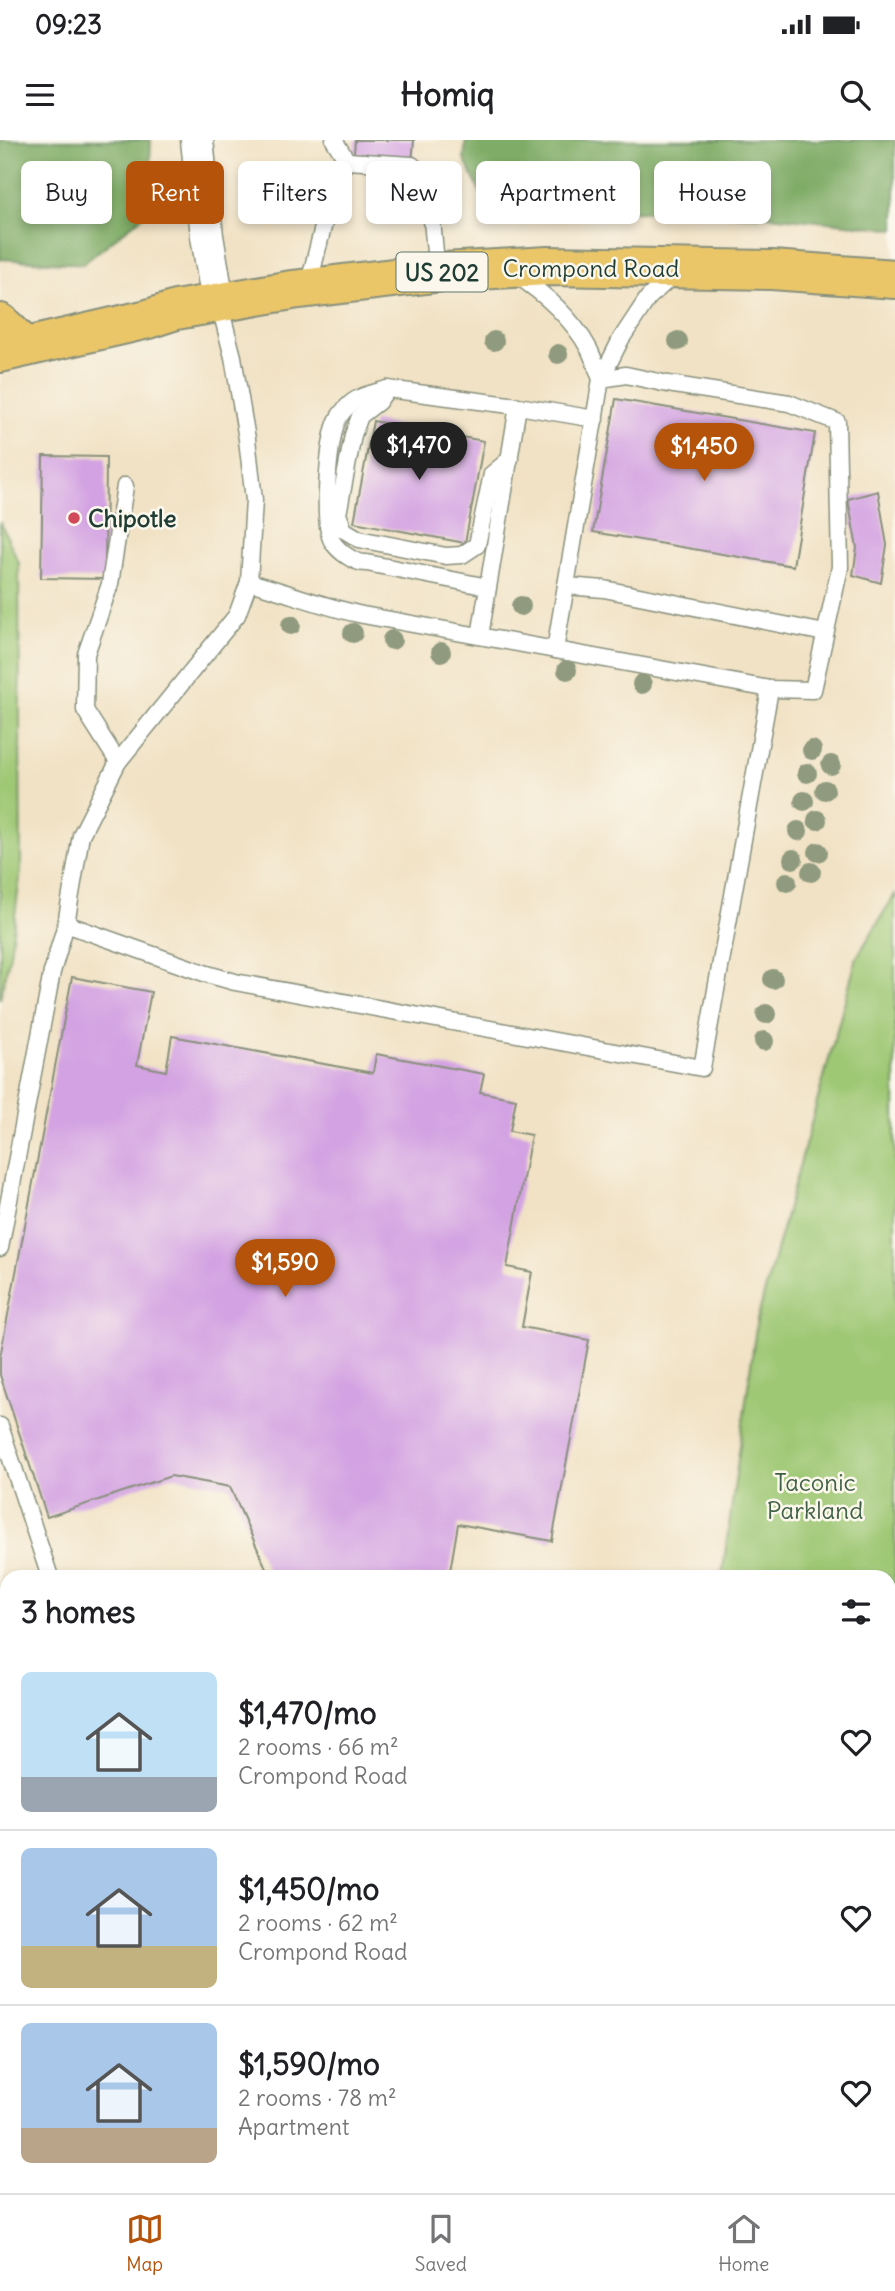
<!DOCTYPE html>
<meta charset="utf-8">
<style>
:root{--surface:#fff;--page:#f6f6f6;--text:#202124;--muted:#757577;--line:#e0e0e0;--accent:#b45309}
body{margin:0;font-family:Delius,sans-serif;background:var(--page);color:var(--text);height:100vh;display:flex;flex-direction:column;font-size:26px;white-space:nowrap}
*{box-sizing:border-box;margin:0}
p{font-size:23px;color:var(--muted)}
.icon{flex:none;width:38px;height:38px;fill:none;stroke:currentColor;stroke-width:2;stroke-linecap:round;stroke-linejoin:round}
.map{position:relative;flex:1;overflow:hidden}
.panel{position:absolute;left:0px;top:1430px;width:896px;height:625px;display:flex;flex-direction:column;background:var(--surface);border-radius:21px 21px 0 0;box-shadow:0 4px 10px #0003}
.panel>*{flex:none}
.banner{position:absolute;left:21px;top:21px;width:854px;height:63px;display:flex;gap:14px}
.price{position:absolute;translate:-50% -60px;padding:0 16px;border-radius:24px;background:var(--accent);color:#fff;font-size:23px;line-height:46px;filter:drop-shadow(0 2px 4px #0008)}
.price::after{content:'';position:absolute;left:50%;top:42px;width:21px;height:16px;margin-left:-10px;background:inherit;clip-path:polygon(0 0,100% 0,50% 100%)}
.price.active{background:#222;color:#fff}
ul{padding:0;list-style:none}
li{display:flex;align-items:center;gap:21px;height:175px;padding:0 21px}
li+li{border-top:2px solid var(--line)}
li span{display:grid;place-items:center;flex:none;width:196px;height:140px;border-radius:10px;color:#555}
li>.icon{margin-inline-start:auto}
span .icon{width:84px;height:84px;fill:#fffc;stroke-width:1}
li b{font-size:30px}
h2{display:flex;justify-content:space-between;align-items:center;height:84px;padding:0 21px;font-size:30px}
.tag{padding:0 24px;border-radius:10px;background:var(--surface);box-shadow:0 4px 10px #0003;font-size:24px;line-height:63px}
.tag.active{background:var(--accent);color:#fff}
.status{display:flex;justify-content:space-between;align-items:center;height:49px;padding:0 35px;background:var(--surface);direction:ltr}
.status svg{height:19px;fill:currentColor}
header{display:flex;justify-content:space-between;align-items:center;height:91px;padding:0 21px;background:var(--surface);font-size:32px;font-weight:700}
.tabs{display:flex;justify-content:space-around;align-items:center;height:98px;border-top:2px solid var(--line);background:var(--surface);font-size:19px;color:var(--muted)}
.tabs a{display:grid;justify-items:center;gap:4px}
.tabs .active{color:var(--accent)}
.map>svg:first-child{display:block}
.green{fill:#9fc874;stroke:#5f8254;stroke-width:2}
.forest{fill:#7fac66;stroke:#4f744d;stroke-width:2}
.building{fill:#d3a2e2}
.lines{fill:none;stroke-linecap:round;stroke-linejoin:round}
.service-casing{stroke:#88907c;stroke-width:19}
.minor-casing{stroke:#88907c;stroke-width:35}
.trunk-casing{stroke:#88907c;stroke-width:42}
.motorway-casing{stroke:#88907c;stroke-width:42}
.service{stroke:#fff;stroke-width:16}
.minor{stroke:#fff;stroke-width:32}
.trunk{stroke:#eac669;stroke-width:38}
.motorway{stroke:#eac669;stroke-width:38}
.tree{fill:#8f9a7e}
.poi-dot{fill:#d1495b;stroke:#fbf7ec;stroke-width:2.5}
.labels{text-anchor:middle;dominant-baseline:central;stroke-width:5;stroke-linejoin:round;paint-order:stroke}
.shield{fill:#fbf7ec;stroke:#61756b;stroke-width:2}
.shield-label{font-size:23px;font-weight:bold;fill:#1f3d34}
.street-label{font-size:24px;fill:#1f3d34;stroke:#fbf7ec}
.poi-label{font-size:24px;font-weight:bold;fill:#1f3d34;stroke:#fbf7ec;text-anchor:start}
.park-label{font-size:24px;fill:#3f6044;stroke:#fbf7ec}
</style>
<div class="status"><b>09:23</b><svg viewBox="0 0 49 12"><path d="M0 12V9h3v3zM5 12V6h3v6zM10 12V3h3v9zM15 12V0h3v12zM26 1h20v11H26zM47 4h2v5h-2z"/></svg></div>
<header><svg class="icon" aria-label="menu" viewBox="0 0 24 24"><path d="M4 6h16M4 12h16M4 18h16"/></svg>Homiq<svg class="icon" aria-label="search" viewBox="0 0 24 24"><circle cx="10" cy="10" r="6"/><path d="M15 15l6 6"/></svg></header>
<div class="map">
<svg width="895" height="2053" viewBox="0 0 895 2053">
<rect width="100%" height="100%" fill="#fbf7ec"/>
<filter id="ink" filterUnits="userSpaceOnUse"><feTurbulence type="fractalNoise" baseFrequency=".0143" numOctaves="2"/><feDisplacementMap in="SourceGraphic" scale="14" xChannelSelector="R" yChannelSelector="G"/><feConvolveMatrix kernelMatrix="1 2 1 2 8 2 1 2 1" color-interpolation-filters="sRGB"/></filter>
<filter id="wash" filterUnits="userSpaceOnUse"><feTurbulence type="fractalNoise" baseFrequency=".00686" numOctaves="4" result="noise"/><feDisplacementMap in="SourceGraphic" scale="28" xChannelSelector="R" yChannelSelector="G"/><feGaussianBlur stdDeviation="1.57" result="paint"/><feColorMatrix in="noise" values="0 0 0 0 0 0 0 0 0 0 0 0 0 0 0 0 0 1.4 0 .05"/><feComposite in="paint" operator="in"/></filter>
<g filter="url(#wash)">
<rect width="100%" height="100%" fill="#f1e2c5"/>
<!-- green -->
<g class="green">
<path d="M0 382 19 423 21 730 10 814 0 859Z"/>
<path d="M895 754V2053H408L415 2048H889V1437H722L757 1180 857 817Z"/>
</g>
<!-- forest -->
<g class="forest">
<path d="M0 0H151L148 72 83 124 0 119Z"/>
<path d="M466 0H895V89L768 76 487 66 464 19Z"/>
</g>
<g id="blocks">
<!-- building -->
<g class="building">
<path d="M355 0H414L412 23 362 19V14L354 13Z"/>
<path d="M616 259 815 293 793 426 593 392Z"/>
<path d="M373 281 484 301 465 403 354 382Z"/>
<path d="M43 316 106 317 105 439 41 438Z"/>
<path d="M878 351 887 405 881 443 853 435 857 408 848 359Z"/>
<path d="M72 837 151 852 137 925 166 931 172 896 373 933 376 914 484 934 480 952 516 959 510 991 531 995 507 1127 532 1132 522 1187 589 1200 552 1401 458 1384 449 1437H270L230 1347 171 1336 47 1377 0 1235V1217Z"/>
</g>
</g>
</g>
<g filter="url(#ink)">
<use href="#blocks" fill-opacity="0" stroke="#88907c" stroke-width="2"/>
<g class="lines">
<defs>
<g id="service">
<path d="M334 0 347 21"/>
<path d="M347 21 412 25 428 38 437 133"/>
<path d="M516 135C544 153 573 179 589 209 594 219 597 229 601 239"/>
<path d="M308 147 335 39 347 21"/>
<path d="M387 249 378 262 360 276 353 295 338 374 344 390 359 399 446 416 462 415 477 405 492 334 510 319"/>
<path d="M518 266 595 279"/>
<path d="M249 442C287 452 324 467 363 475L770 549 813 550 840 427 837 282 789 263 668 244 626 235 601 239"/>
<path d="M566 446 604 449 825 493"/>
<path d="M480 496 518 266 387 249C374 253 357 256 348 266 345 269 340 275 338 279 328 298 322 383 332 401 338 411 355 424 367 423L488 447"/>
<path d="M555 510 601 239 621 199 648 158 674 134"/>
<path d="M118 622 85 570 86 514 110 444 125 346"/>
<path d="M66 784 207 834 235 842 702 928 770 549"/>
<path d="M0 1108 52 832 66 784 81 695 118 622 237 475 249 442 254 360 247 299 233 217 219 163"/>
<path d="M0 1286 50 1437"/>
</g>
<path id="minor" d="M197 0 207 96 218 162"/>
<path id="trunk" d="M0 213 148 179 176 170 292 150 443 132 548 126 772 130 895 139"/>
<path id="motorway" d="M0 183 25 207"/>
</defs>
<!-- service casing -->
<use href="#service" class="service-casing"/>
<!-- minor casing -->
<use href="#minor" class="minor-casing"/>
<!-- trunk casing -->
<use href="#trunk" class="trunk-casing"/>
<!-- motorway casing -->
<use href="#motorway" class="motorway-casing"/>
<!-- service -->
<use href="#service" class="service"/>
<!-- minor -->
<use href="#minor" class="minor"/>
<!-- trunk -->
<use href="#trunk" class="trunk"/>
<!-- motorway -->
<use href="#motorway" class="motorway"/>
</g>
<!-- trees -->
<g class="tree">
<circle cx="494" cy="201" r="10"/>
<circle cx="678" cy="201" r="10"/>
<circle cx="558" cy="214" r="10"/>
<circle cx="521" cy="466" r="10"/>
<circle cx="291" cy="485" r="10"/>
<circle cx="353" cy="493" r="10"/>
<circle cx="392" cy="500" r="10"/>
<circle cx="441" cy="512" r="10"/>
<circle cx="567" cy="530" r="10"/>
<circle cx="642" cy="544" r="10"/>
<circle cx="812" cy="610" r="10"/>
<circle cx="831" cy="625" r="10"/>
<circle cx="807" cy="633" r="10"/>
<circle cx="825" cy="650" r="10"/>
<circle cx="804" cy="661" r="10"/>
<circle cx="817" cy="680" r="10"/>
<circle cx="798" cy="691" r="10"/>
<circle cx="818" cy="712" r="10"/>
<circle cx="793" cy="719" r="10"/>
<circle cx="811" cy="732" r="10"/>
<circle cx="787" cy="742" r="10"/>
<circle cx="773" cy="839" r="10"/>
<circle cx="766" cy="874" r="10"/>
<circle cx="764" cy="901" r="10"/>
</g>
</g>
<!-- markers -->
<circle class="poi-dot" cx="74" cy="378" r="7"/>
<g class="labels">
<!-- shield labels -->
<rect class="shield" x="396.5" y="112.5" width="91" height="39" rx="5"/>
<g class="shield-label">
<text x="442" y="132">US 202</text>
</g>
<!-- street labels -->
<g class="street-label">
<text x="591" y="128">Crompond Road</text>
</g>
<!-- poi labels -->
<g class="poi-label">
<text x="88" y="378">Chipotle</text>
</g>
<!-- park labels -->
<g class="park-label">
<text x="815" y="1342">Taconic<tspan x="815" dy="28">Parkland</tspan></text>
</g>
</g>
</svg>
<b class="price active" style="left:419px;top:342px">$1,470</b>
<b class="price" style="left:704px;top:343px">$1,450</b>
<b class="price" style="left:285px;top:1159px">$1,590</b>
<div class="banner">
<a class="tag">Buy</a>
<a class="tag active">Rent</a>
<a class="tag">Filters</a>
<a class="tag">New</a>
<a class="tag">Apartment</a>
<a class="tag">House</a>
</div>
<section class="panel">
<h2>3 homes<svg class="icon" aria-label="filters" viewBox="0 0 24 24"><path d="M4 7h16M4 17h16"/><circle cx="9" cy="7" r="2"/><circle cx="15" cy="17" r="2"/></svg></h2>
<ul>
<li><span style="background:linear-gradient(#bfe0f5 75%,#9aa5b1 0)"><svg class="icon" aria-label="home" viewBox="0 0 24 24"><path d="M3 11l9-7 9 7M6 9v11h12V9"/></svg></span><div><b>$1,470/mo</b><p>2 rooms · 66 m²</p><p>Crompond Road</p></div><svg class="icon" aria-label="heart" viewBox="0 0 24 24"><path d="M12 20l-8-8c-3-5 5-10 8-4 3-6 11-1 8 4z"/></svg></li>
<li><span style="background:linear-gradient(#a9c7e8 70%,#c2b280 0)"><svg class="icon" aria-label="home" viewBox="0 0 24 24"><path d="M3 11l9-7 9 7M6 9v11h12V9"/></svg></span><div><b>$1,450/mo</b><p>2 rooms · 62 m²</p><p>Crompond Road</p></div><svg class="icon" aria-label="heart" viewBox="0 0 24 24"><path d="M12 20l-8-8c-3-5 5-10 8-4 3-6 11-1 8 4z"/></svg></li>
<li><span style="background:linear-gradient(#a9c7e8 75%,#b9a48a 0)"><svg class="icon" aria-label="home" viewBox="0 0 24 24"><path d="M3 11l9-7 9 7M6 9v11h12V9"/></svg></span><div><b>$1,590/mo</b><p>2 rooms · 78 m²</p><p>Apartment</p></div><svg class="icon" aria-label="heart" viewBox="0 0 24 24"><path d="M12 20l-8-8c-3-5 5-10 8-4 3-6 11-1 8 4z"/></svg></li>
</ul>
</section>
</div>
<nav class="tabs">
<a class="active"><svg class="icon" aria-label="map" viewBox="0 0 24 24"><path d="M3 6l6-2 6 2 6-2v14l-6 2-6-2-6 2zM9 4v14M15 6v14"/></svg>Map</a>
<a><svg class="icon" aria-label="saved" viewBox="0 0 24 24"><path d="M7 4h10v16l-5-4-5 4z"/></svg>Saved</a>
<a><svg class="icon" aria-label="home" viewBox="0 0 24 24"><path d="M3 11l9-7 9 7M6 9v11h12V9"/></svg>Home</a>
</nav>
